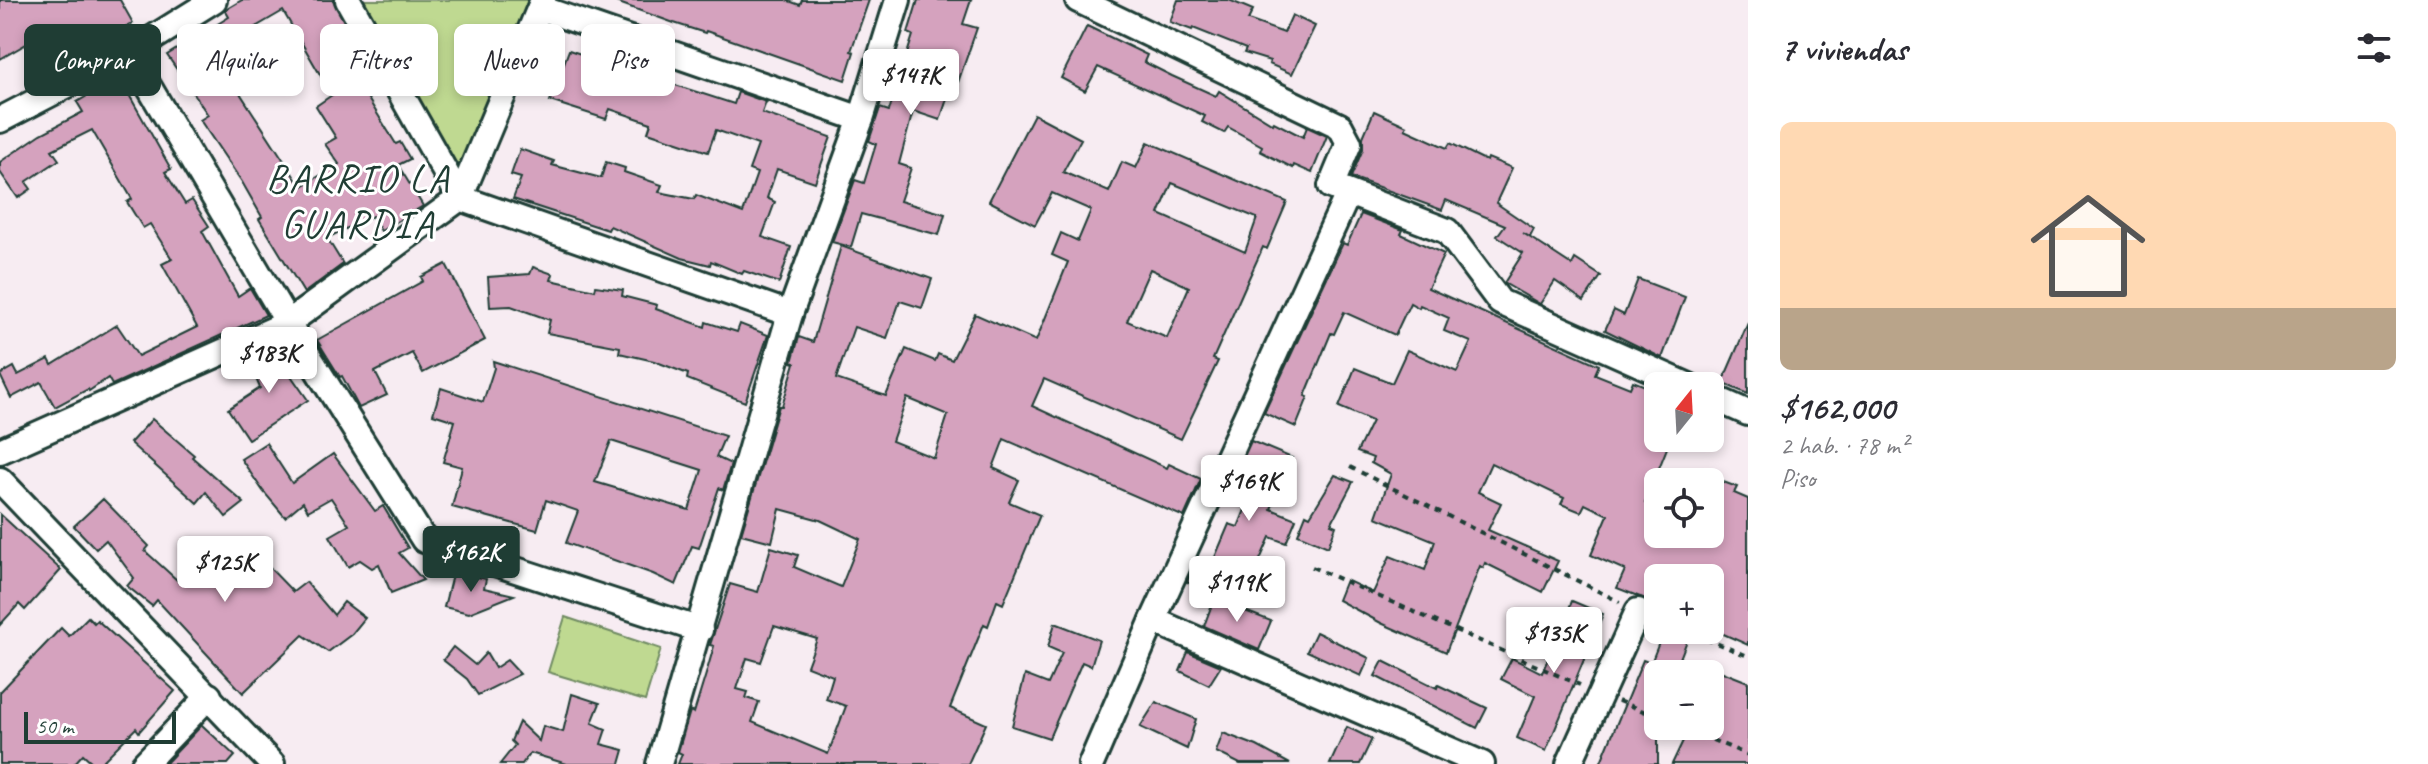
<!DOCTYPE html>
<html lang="es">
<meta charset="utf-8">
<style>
:root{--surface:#fff;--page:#f2f2f3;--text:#2b2b33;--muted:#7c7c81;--accent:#1f3d34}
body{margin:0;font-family:Caveat,sans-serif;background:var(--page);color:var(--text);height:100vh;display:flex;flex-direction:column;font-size:30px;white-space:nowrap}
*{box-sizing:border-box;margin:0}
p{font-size:26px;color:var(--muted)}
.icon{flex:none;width:44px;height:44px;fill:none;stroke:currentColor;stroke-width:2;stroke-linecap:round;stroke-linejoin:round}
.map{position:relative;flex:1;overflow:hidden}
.drawer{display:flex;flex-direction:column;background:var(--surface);width:680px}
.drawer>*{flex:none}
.hud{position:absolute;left:24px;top:24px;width:760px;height:72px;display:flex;gap:16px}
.needle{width:52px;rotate:18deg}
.controls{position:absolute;left:1644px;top:372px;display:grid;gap:16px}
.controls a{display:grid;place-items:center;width:80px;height:80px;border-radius:12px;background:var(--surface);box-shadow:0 4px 12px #0003;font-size:40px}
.scale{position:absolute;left:24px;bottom:20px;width:152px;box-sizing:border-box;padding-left:8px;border:4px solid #1f3d34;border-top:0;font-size:22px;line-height:28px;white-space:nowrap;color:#1f3d34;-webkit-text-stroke:6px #fff;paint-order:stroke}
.price{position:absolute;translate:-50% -68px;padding:0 18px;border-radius:8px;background:#fff;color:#222;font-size:26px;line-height:52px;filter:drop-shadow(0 2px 4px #0008)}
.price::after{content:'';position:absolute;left:50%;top:48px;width:24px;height:18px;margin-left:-12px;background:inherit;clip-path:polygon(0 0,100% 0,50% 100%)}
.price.on{background:var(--accent);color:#fff}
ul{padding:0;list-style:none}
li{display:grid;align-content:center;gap:16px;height:424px;padding:0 32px}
li span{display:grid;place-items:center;height:248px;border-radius:12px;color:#555}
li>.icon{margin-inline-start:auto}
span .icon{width:144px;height:144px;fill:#fffc;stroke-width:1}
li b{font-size:34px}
h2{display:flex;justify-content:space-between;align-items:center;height:96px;padding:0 32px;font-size:34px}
.chip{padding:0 28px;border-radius:12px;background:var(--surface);box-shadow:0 4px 12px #0003;font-size:28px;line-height:72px}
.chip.on{background:var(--accent);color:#fff}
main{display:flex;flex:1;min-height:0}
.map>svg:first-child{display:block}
.green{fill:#bfd991;stroke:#6f8b62;stroke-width:2}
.building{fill:#d5a2be;stroke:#1f3d34;stroke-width:2;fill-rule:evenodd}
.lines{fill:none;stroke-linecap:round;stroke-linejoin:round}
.minor-casing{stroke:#1f3d34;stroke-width:30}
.path{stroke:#1f3d34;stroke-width:4;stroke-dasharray:6 6;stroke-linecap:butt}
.minor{stroke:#fff;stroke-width:24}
.labels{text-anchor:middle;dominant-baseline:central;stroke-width:6;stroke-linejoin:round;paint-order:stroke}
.neighbourhood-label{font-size:40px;letter-spacing:2px;fill:#1f3d34;stroke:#fff}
</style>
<main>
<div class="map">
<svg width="1748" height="764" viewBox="0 0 1748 764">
<rect width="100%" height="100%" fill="#f7ecf2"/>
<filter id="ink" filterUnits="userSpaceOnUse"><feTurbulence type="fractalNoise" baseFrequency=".0125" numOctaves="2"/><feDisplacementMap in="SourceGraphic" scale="16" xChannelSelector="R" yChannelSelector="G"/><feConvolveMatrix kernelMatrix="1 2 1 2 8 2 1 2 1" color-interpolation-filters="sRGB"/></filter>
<g filter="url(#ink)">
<!-- green -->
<g class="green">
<path d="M348 0H543L460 198Z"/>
<path d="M565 617 661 649 645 701 548 672Z"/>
</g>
<!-- building -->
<g class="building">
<path d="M0 0H120L133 23 103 40 96 27 64 46 54 28 0 59Z"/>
<path d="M242 0H333L364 59 349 68 396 144 400 142 410 159 398 165 423 206 381 231 372 216 327 238 343 264 304 293 259 219 262 217 242 182 200 120 208 115 167 55 229 17 225 10ZM283 11 332 95 316 106 336 138 325 144 339 164 301 187 240 93 249 87 223 46Z"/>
<path d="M616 0H786L800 5 802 0H869L851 51 854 52 845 80 706 31 705 33 674 23 616 2Z"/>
<path d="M918 0H971L963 24 977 28 957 85 952 84 940 120 913 111 899 164 911 168 900 201 945 214 939 235 861 214 851 247 832 242 855 180 864 183 876 144 869 141 880 108 889 111 913 35 908 33Z"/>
<path d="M1178 0H1229L1253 10 1248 20 1284 33 1292 15 1315 26 1292 74 1269 64 1270 61 1244 53 1246 49 1193 28 1192 30 1170 22Z"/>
<path d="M1087 26 1147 55 1144 62 1172 76 1216 96 1219 91 1273 124 1274 122 1303 137 1307 127 1327 136 1312 173 1294 165 1293 168 1260 151 1262 146 1228 127 1224 133 1202 122 1205 116 1098 67 1085 91 1061 78Z"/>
<path d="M597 48 627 59 623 71 665 86 666 82 734 104 738 92 766 102 762 113 831 137 815 182 777 169 767 198 775 202 762 237 791 247 779 283 744 271 742 274 711 261 710 265 682 258 610 226 608 230 513 199 521 178 511 175 520 149 554 161 552 165 601 178 606 162 625 168 624 172 662 185 659 192 694 199 696 195 743 213 757 173 749 170 758 145 716 130 708 152 648 132 651 123 610 109 606 119 550 101 569 50 593 58Z"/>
<path d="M119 77 171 169 165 172 185 204 192 200 209 226 202 231 238 296 250 288 266 315 112 385 108 378 89 391 88 389 55 407 41 382 11 398 0 375 14 367 18 375 49 359 52 365 117 325 138 356 197 327 162 264 172 259 150 224 143 228 127 202 132 199 92 130 52 150 59 160 26 182 31 189 18 198 0 172V162L41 134 83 112 77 102Z"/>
<path d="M1374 111 1407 126 1405 129 1447 148 1450 143 1487 161 1488 158 1512 168 1496 203 1534 229 1530 237 1523 233 1572 265 1575 259 1601 276 1584 301 1555 281 1540 304 1504 283 1523 253 1497 236 1505 225 1446 200 1442 210 1351 177 1363 149V137Z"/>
<path d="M1034 114 1081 139 1063 172 1109 192 1122 162 1136 168 1148 142 1287 202 1267 249 1263 247 1248 280 1213 359 1218 361 1181 439 1044 379 1032 406 1167 468 1169 464 1201 479 1184 517 1004 439 993 468 1019 480 1009 502 1040 515 1003 604 997 601 988 626 984 624 950 708 986 724 968 764H678L682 754 678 752 690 711 694 713 706 674 714 646 710 645 730 584 758 592 771 547 798 555 794 567 841 587 860 539 820 520 780 509 772 542 741 534 779 406H782L795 363 792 362 799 337 813 342 841 246 932 279 922 308 900 301 887 338 854 327 836 379 886 396 906 349 935 361 938 354 952 360 975 314 1036 341 1068 262 1052 255 1061 233 1078 241 1091 210 1052 193 1035 225 989 201ZM1172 183 1257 218 1245 252 1159 214ZM1150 269 1189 287 1167 338 1127 321ZM907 398 948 415 934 458 892 441ZM774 626 817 639 807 666 833 676 826 699 846 706 828 754 752 722 759 702 746 698 748 692 737 689 747 658 761 662Z"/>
<path d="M1361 214 1403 230 1401 234 1444 254 1428 288 1599 365 1595 374 1630 388 1633 381 1658 391 1651 413 1658 416V438H1671L1645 503 1658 509V534H1710V477L1737 487 1734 493 1748 499V645L1710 628V578H1700L1687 572 1684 578H1658V604L1617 588 1625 570 1591 555 1608 515 1585 504 1581 512 1561 504 1564 498 1491 463 1478 492 1501 503 1488 530 1558 561 1543 592 1485 563 1483 568 1480 566 1446 652 1381 623 1338 600 1346 580 1373 593 1390 556 1425 570 1435 541 1376 517 1391 474 1371 463 1373 458 1357 452 1372 421 1339 407 1355 368 1392 383 1407 350 1457 372 1471 342 1444 331 1449 318 1420 305 1419 308 1410 303 1395 335 1344 312 1334 334 1331 333 1305 396 1308 397 1296 427 1264 413 1343 243 1347 245Z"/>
<path d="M446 264 485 340 423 373 412 353 375 372 387 395 359 408 342 376 340 377 317 340 423 281 421 277Z"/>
<path d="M533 267 553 274 551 280 595 290 596 286 623 290 622 296 657 305 656 309 705 327 706 322 737 332 740 324 768 335 745 402 687 379 688 374 654 361 619 353 620 347 547 333 550 320 511 306 490 307 488 277 530 274Z"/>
<path d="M1638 279 1685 297 1662 358 1605 330 1614 310 1624 315Z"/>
<path d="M1748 323V394L1722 383Z"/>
<path d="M284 349 292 368 287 370 308 400 248 439 228 409 260 388 250 364Z"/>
<path d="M493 361 725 436 716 457 731 464 723 490 719 488 699 548 692 546 676 585 653 574 566 543 578 511 546 500 537 530 452 507 462 467 443 462 455 421 433 414 441 388 483 402 494 368ZM611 441 702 470 689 510 595 482Z"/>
<path d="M152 419 194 455 192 457 244 503 226 517 206 492 197 503 130 443Z"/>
<path d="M1251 441 1292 458 1271 509 1296 519 1286 543 1270 537 1256 569 1242 563 1225 600 1187 582 1196 562 1210 569 1229 524 1238 527 1257 480 1237 472Z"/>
<path d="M266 443 292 483 333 454 375 511 383 506 408 548 399 553 423 580 391 593 379 564 372 568 360 560 348 567 330 536 349 525 331 498 308 511 303 502 285 517 263 491 241 459Z"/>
<path d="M1335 475 1353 482 1331 524 1336 526 1328 547 1298 534 1306 514 1310 516Z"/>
<path d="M103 499 149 546 145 551 178 581 187 569 217 558 241 583 263 561 293 592 306 582 334 615 344 602 365 618 352 634 328 652 303 635 243 693 157 600 152 606 127 586 134 578 106 540 96 549 74 526Z"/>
<path d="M0 514 61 570 25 610 19 604 0 625Z"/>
<path d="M453 571 486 579 484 588 514 595 469 613 444 607Z"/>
<path d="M1214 599 1271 621 1259 650 1204 626Z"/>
<path d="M1572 601 1603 614 1546 751 1517 738 1535 696 1501 679 1512 658 1542 673Z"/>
<path d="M88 617 94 623 97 620 175 691 139 732 136 728 100 764H94L83 754 74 764H0V692L61 628 69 636Z"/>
<path d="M1055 623 1099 640 1091 666 1082 662 1049 738 1012 726 1025 675 1048 684 1062 653 1048 647Z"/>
<path d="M1664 630H1691L1674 674H1658V764H1600L1643 660 1651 663Z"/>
<path d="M1316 632 1369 658 1361 676 1307 651Z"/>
<path d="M453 647 475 665 486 653 495 668 507 660 520 674 478 695 467 679 443 660Z"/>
<path d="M1188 652 1221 666 1209 685 1180 671Z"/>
<path d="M1383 661 1437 688 1438 685 1487 708 1477 728 1375 676Z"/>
<path d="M1710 667 1748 682V764H1672L1690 726H1710Z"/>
<path d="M572 694 600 703 592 723 606 729 601 744 624 750 620 764H567L530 753 522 764H500L515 745 511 741 519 722 539 741 543 726 563 732Z"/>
<path d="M1156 702 1196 719 1187 749 1140 727Z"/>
<path d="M202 725 235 756 228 764H165Z"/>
<path d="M1347 727 1372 739 1360 764H1330Z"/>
<path d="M1223 733 1257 746 1290 764H1240L1216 752Z"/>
</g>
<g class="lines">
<defs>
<g id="minor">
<path d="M348 0 460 198 790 314"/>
<path d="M1078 0 1340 126 1349 143 1331 186 1447 231 1500 302 1689 386"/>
<path d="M540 8 861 119"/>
<path d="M129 53 288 323 424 540 700 630"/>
<path d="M0 120 129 53 214 0"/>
<path d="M1710 396 1748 413"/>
<path d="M0 451 288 323 460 198 543 0"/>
<path d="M0 480 272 764"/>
<path d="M1153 620 1482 764"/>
<path d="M144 764 209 696"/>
<path d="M659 764 790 314 861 119 898 0"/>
<path d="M1091 764 1153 620 1348 194"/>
<path d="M1569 764 1638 611"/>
</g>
</defs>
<!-- minor casing -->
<use href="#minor" class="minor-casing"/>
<!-- path -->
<g class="path">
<path d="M1350 467 1620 602"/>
<path d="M1312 567 1580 685"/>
<path d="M1684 630 1748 656"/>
<path d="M1618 701 1658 717"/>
<path d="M1679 726 1748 755"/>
</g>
<!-- minor -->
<use href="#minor" class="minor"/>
</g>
</g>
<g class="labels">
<!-- neighbourhood labels -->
<g class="neighbourhood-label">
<text x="358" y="178">BARRIO LA<tspan x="358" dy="46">GUARDIA</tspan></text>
</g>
</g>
</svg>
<div class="controls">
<a><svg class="needle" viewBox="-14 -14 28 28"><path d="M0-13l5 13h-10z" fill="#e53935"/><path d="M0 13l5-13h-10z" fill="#7c7c81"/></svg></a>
<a><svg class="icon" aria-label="locate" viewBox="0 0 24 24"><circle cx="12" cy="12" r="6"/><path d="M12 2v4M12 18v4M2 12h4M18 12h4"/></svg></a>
<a>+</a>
<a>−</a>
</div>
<div class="scale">50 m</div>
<b class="price" style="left:911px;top:117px">$147K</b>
<b class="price" style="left:269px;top:395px">$183K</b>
<b class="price" style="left:1249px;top:523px">$169K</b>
<b class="price on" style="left:471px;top:594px">$162K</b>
<b class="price" style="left:225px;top:604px">$125K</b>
<b class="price" style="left:1237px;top:624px">$119K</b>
<b class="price" style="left:1554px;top:675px">$135K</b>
<div class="hud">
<a class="chip on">Comprar</a>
<a class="chip">Alquilar</a>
<a class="chip">Filtros</a>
<a class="chip">Nuevo</a>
<a class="chip">Piso</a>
</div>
</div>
<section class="drawer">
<h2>7 viviendas<svg class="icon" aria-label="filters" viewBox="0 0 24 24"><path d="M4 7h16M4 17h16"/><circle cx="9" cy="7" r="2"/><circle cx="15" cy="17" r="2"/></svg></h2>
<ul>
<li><span style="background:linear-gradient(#ffd9b3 75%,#b9a48a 0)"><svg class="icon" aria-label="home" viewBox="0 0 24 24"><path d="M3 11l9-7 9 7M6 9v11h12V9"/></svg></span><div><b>$162,000</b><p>2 hab. · 78 m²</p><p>Piso</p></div></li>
</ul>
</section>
</main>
